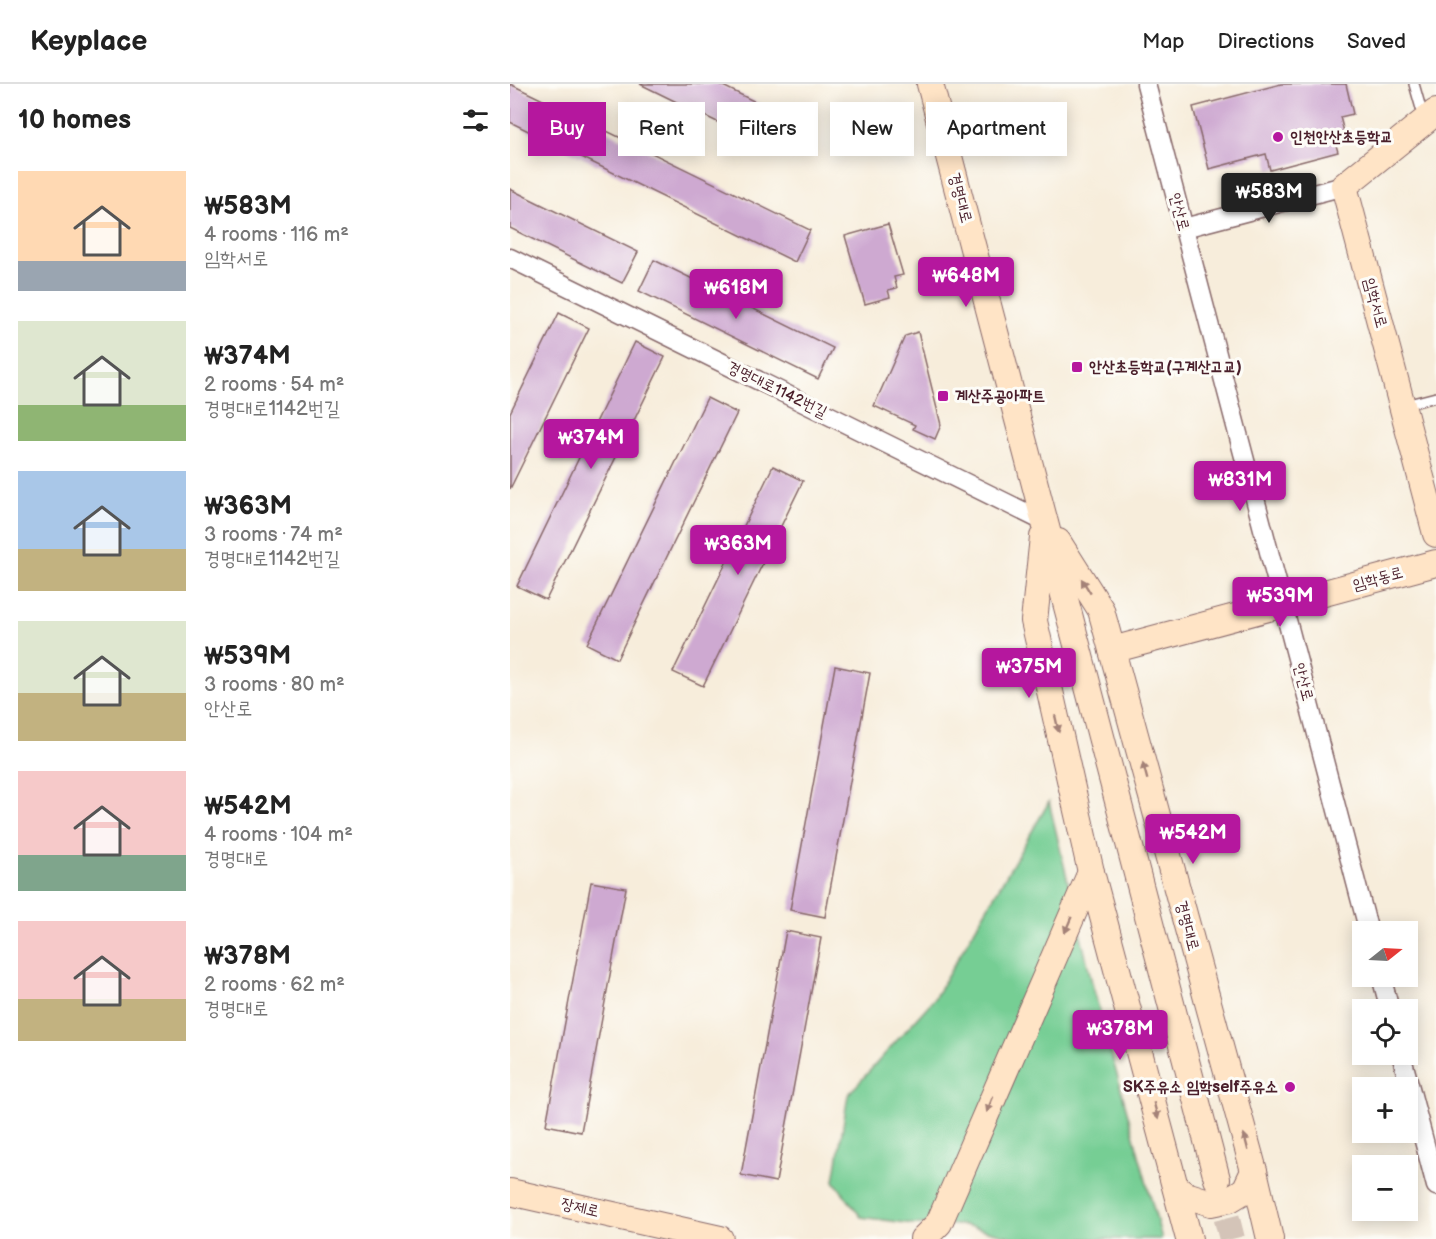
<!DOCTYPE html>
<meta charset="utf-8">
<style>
:root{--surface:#fff;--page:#f6f6f6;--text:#222;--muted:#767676;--line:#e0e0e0;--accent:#b5179e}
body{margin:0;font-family:"Balsamiq Sans","Poor Story",sans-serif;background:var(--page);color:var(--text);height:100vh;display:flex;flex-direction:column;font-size:22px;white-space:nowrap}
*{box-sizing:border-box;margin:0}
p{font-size:20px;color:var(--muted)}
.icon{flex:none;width:33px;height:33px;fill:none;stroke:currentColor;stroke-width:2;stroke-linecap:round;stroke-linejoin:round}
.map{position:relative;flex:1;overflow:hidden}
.side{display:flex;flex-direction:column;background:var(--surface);width:510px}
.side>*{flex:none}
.hud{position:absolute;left:18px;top:18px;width:570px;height:54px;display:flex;gap:12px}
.needle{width:39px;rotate:72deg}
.tools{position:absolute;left:842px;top:837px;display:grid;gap:12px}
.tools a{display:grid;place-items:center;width:66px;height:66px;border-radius:0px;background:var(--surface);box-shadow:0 3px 15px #0003;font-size:30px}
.price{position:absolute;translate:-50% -51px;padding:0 14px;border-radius:6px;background:var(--accent);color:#fff;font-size:20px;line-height:39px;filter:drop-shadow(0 2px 3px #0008)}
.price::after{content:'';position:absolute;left:50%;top:36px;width:18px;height:14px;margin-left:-9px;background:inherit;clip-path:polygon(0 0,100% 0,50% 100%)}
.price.current{background:#222;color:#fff}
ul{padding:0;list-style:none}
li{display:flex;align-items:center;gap:18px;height:150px;padding:0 18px}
li span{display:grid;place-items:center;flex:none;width:168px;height:120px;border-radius:0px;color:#555}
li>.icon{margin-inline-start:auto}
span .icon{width:72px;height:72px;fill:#fffc;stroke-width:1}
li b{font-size:26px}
h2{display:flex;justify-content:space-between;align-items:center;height:72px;padding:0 18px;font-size:26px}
.chip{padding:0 21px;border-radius:0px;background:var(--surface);box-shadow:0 3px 15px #0003;font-size:21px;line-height:54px}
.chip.current{background:var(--accent);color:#fff}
header{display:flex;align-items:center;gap:36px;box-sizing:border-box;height:84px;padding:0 30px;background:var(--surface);border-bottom:2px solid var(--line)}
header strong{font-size:28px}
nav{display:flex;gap:33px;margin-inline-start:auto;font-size:21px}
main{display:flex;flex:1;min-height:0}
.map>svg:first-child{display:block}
.green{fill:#76ce94;stroke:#607660;stroke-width:1.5}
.building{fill:#cea9d1}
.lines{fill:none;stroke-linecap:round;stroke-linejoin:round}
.secondary-tunnel{stroke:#d4c4b8;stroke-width:26;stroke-dasharray:26 13;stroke-linecap:butt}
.lane-casing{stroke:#876769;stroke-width:12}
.street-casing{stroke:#876769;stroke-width:21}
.secondary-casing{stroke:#876769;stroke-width:28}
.lane{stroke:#fff;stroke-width:9}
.street{stroke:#fff;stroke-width:18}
.secondary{stroke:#ffe4c6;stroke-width:26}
.oneway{fill:#a48278}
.poi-dot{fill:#b5179e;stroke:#fdfcf7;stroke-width:2}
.labels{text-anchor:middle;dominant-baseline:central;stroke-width:6;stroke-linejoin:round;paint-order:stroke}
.poi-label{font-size:16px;font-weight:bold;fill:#4a1f2b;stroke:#fdfcf7;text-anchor:start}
.street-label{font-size:16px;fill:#4a1f2b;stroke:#fdfcf7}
</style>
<header>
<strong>Keyplace</strong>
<nav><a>Map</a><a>Directions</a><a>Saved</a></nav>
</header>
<main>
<section class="side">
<h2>10 homes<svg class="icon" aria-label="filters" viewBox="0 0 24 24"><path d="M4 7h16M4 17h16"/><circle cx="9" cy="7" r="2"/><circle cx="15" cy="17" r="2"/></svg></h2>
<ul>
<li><span style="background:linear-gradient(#ffd9b3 75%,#9aa5b1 0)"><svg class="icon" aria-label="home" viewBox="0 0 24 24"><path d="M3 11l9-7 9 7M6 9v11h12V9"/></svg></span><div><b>₩583M</b><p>4 rooms · 116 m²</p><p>임학서로</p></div></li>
<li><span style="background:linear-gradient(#dfe7d0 70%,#8fb573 0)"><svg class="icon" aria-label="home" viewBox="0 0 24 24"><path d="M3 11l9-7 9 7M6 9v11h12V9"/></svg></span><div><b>₩374M</b><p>2 rooms · 54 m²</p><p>경명대로1142번길</p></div></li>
<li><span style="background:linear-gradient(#a9c7e8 65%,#c2b280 0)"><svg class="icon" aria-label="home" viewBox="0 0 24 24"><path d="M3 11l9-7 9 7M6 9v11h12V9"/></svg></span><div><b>₩363M</b><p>3 rooms · 74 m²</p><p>경명대로1142번길</p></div></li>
<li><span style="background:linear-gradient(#dfe7d0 60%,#c2b280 0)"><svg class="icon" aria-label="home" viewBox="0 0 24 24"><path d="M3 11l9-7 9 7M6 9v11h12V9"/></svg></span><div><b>₩539M</b><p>3 rooms · 80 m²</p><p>안산로</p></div></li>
<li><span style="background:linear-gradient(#f6c9c9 70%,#7fa58c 0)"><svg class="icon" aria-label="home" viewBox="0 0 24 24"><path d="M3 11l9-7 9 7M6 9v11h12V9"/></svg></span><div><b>₩542M</b><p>4 rooms · 104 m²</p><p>경명대로</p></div></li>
<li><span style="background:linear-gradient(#f6c9c9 65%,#c2b280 0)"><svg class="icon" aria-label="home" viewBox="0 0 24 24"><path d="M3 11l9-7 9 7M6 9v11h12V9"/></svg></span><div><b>₩378M</b><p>2 rooms · 62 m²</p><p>경명대로</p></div></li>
</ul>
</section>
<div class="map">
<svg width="926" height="1155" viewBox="0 0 926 1155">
<rect width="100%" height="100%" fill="#fdfcf7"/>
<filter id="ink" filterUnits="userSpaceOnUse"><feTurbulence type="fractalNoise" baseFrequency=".0167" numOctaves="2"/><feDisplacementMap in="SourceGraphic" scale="12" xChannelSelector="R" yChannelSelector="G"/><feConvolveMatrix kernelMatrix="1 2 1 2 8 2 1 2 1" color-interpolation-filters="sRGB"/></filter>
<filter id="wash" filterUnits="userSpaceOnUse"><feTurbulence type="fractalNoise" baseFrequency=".008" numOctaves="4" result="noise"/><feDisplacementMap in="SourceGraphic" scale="24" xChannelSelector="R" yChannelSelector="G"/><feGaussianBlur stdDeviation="1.35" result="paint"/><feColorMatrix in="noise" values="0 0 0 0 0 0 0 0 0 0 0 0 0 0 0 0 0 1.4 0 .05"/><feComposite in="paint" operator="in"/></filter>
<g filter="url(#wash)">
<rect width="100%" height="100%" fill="#f7eddb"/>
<!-- green -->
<path class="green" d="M539 718 583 903 652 1155H510L454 1141 403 1140 351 1133 324 1097 338 1011 424 915Z"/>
<g id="blocks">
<!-- building -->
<g class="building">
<path d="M0 0 300 146 285 178 0 38Z"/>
<path d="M130 0H209L272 31 256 62Z"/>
<path d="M771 0H836L843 30 830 33 834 48 823 51 828 68 760 86 756 70 699 85 683 23Z"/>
<path d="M0 105 128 168 112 199 0 144Z"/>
<path d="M378 140 393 191 384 193 387 204 378 206 380 213 355 220 335 152Z"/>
<path d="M144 176 323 264 308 295 129 207Z"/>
<path d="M49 229 79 244 0 405V329Z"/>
<path d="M408 248 431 341 425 355 403 345 405 341 364 322 395 252Z"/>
<path d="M125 258 155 273 36 516 7 502Z"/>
<path d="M197 314 227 329 107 575 77 560Z"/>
<path d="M263 382 293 397 193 602 163 588Z"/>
<path d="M325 582 360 589 315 833 280 826Z"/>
<path d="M81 798 116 804 71 1048 36 1041Z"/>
<path d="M276 847 311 854 266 1098 231 1091Z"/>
</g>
</g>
</g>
<g filter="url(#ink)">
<use href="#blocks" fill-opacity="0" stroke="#876769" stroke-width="1.5"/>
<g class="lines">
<!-- secondary-tunnel -->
<path class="secondary-tunnel" d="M707 1096 722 1155"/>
<defs>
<g id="lane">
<path d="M904 0 914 35"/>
<path d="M895 321 926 313"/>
</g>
<g id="street">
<path d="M636 0 859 848"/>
<path d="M674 144 834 102"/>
<path d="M0 174 535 438"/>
<path d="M871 892 880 926"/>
<path d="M891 970 926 1102"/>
</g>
<g id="secondary">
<path d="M420 0 707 1095"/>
<path d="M926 28 834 102 926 450"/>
<path d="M533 453 524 537 581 788 679 1155"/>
<path d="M548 458 591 526 744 1087 760 1155"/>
<path d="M602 566 926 479"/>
<path d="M666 1103 676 1111 701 1119 720 1115 735 1106 744 1087"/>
<path d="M0 1108 210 1155"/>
<path d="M413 1155 429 1139 581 788"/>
</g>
</defs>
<!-- lane casing -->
<use href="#lane" class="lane-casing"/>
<!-- street casing -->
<use href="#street" class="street-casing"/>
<!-- secondary casing -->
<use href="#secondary" class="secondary-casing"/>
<!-- lane -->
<use href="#lane" class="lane"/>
<!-- street -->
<use href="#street" class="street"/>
<!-- secondary -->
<use href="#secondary" class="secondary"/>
</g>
<!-- one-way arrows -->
<defs><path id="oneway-solid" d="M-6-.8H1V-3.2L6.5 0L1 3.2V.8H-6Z" transform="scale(1.5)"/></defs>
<g class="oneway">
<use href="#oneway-solid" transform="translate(576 502) rotate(-122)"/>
<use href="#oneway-solid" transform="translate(547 640) rotate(77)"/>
<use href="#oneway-solid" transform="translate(635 687) rotate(-105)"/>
<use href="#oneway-solid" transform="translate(558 841) rotate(113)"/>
<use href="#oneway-solid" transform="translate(480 1020) rotate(113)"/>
<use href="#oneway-solid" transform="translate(646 1027) rotate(75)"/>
<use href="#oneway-solid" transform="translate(736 1058) rotate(-105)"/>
</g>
</g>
<!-- markers -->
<g class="poi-dot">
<circle cx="768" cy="53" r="6"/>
<rect x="561" y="277" width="12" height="12" rx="3"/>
<rect x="427" y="306" width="12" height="12" rx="3"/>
<circle cx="780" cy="1003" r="6"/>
</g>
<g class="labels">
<!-- poi labels -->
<g class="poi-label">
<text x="780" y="53">인천안산초등학교</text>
<text x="579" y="283">안산초등학교(구계산고교)</text>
<text x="445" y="312">계산주공아파트</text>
<text x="768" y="1003" text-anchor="end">SK주유소 임학self주유소</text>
</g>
<!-- street labels -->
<g class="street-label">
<text transform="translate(450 114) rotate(75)">경명대로</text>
<text transform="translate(669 128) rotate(75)">안산로</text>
<text transform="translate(865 219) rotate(75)">임학서로</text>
<text transform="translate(267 306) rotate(26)">경명대로1142번길</text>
<text transform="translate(868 495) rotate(-15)">임학동로</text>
<text transform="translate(793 598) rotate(75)">안산로</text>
<text transform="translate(677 842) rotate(75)">경명대로</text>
<text transform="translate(70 1124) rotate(13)">장제로</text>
</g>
</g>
</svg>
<div class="tools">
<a><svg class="needle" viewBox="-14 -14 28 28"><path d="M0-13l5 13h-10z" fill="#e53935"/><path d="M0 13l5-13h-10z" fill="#767676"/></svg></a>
<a><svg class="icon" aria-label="locate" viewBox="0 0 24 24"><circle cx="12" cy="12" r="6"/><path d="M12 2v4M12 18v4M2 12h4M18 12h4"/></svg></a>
<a>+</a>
<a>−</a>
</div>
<b class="price current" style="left:759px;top:140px">₩583M</b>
<b class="price" style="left:456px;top:224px">₩648M</b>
<b class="price" style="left:226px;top:236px">₩618M</b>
<b class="price" style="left:81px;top:386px">₩374M</b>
<b class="price" style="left:730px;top:428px">₩831M</b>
<b class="price" style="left:228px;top:492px">₩363M</b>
<b class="price" style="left:770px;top:544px">₩539M</b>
<b class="price" style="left:519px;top:615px">₩375M</b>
<b class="price" style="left:683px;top:781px">₩542M</b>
<b class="price" style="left:610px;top:977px">₩378M</b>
<div class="hud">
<a class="chip current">Buy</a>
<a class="chip">Rent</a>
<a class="chip">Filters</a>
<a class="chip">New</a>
<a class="chip">Apartment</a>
</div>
</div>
</main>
